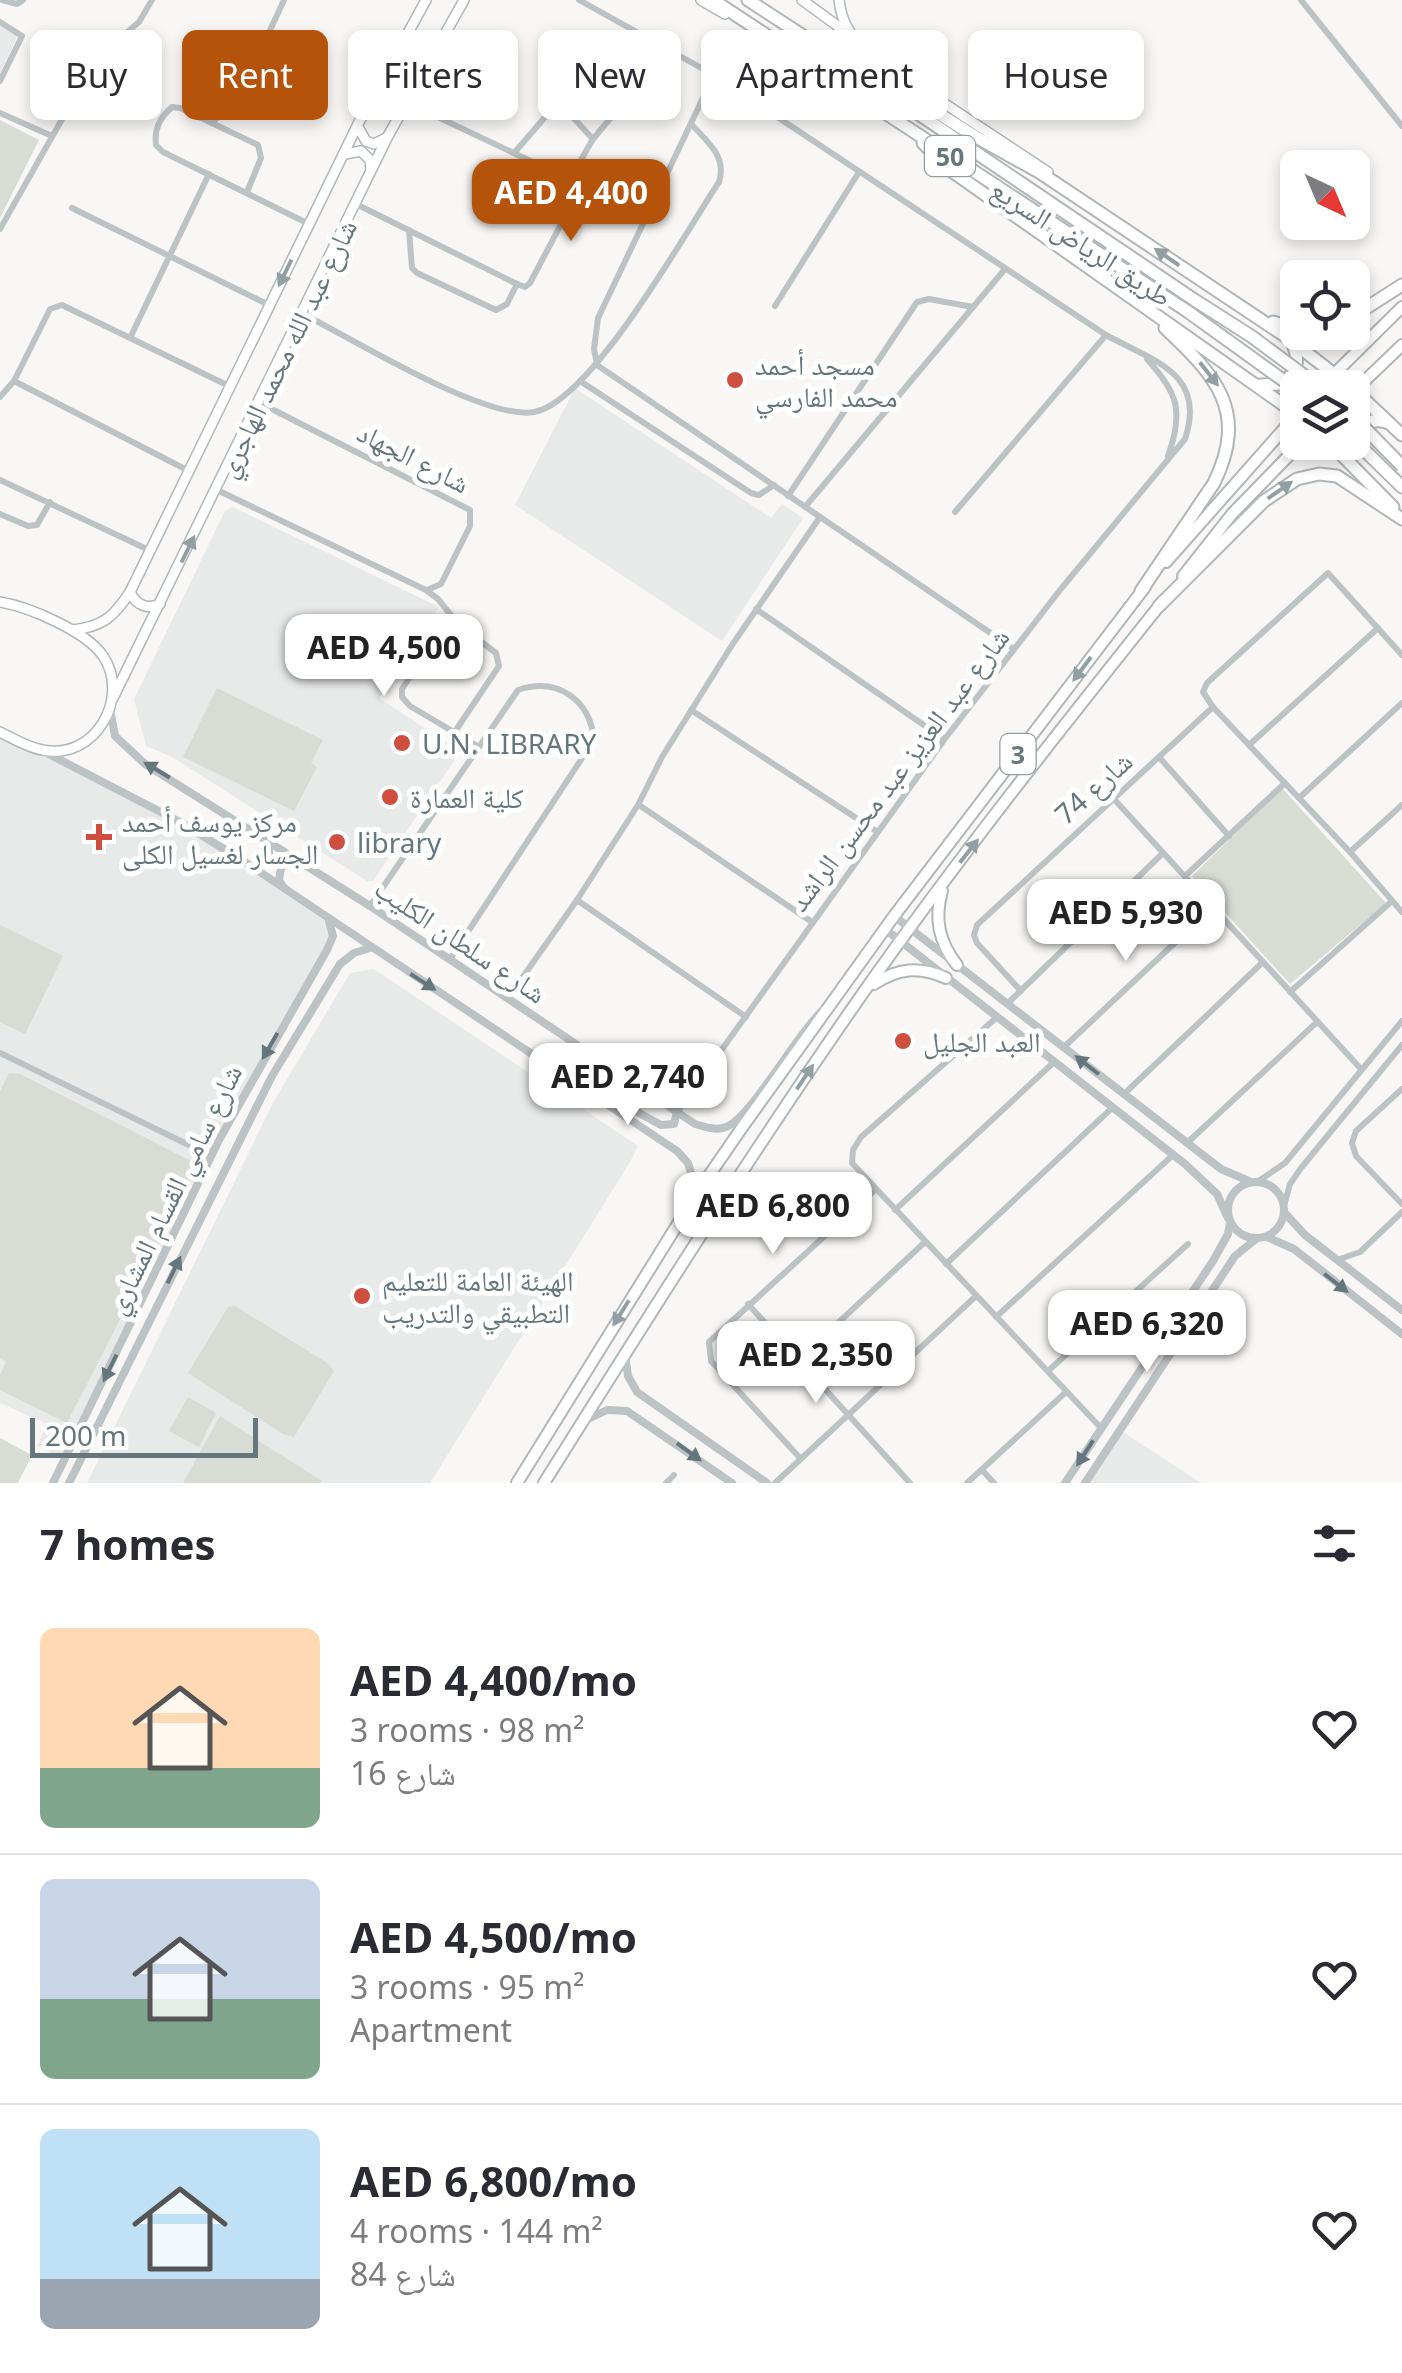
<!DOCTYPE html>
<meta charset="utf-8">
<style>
:root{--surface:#fff;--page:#f7f7f7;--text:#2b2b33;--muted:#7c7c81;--line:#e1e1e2;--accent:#b45309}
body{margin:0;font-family:"Noto Sans","Noto Naskh Arabic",sans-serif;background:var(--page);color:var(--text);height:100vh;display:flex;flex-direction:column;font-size:38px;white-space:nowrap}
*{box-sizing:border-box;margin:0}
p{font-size:32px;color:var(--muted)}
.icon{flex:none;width:55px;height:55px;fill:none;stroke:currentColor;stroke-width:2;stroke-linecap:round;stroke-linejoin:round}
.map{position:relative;height:1483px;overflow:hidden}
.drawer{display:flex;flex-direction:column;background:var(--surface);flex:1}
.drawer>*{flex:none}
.hud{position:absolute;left:30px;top:30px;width:1342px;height:90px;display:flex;gap:20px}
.needle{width:65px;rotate:136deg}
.controls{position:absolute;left:1280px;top:150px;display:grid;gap:20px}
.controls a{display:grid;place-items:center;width:90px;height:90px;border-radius:15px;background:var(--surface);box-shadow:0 5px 15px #0003;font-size:50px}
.scale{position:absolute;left:30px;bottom:25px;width:228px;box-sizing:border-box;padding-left:10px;border:5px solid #66767d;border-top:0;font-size:28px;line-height:35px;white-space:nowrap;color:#66767d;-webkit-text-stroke:8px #fff;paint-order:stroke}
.price{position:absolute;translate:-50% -85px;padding:0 22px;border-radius:20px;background:#fff;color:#222;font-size:32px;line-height:65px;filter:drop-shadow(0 2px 5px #0008)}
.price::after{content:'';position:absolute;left:50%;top:60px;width:30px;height:22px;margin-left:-15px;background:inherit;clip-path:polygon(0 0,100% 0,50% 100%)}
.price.on{background:var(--accent);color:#fff}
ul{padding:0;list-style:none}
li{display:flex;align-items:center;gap:30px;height:250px;padding:0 40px}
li+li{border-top:2px solid var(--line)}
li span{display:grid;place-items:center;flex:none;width:280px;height:200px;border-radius:15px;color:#555}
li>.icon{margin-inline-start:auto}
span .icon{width:120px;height:120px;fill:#fffc;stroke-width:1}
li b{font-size:42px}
h2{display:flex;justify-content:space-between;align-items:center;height:120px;padding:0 40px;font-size:42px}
.pill{padding:0 35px;border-radius:15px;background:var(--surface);box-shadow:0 5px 15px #0003;font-size:35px;line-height:90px}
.pill.on{background:var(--accent);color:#fff}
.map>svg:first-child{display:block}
.built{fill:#e8e9e9}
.green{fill:#d8dcd5}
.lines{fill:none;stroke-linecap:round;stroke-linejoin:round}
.secondary-casing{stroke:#b0b7ba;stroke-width:12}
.primary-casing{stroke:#b1b7b9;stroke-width:14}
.motorway-casing{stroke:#b1b6b8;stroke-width:15}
.minor{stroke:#bdc2c5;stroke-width:6}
.tertiary{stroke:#bdc2c5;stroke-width:8}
.secondary{stroke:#fff;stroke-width:9}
.primary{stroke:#fff;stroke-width:10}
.motorway{stroke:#fff;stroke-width:11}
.motorway-bridge-casing{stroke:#b1b6b8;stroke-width:15;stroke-linecap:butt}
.motorway-bridge{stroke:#fff;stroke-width:11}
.oneway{fill:#949fa4}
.oneway2{fill:#66767d}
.poi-dot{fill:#cf4f3e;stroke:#fff;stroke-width:4}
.labels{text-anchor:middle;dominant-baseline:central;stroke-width:10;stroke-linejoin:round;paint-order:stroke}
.shield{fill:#fff;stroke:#949fa4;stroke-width:2.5}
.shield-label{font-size:25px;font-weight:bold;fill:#66767d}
.street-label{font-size:28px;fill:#66767d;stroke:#fff}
.poi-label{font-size:28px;fill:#66767d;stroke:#fff;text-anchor:start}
</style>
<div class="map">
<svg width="1402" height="1483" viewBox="0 0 1402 1483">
<rect width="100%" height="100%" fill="#f8f7f5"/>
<!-- built -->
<g class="built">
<path d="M0 26 18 35 0 73Z"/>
<path d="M575 388 771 518 782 504 803 518 722 641 515 505Z"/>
<path d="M233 507 439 607 379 698 455 748 456 758 373 881H367L172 757 146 746 134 699 225 511Z"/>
<path d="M0 732 146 804 327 918 333 936 226 1127 64 1460 37 1446 47 1424 0 1403Z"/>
<path d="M374 969 638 1146 630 1162 430 1483H87L274 1101 350 973Z"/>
<path d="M1120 1430 1201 1483H1085Z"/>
</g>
<!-- green -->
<g class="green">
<path d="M0 120 39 140 0 218Z"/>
<path d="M217 688 323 740 311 763 317 767 294 811 183 757Z"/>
<path d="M1282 788 1386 903 1290 984 1192 876Z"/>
<path d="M0 925 63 956 25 1034 0 1022Z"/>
<path d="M9 1073 20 1074 199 1165 67 1423 0 1390V1375L6 1362 0 1358V1091Z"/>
<path d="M235 1306 326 1362 334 1371 294 1437 283 1434 188 1373 228 1307Z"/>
<path d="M188 1397 216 1413 199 1447 169 1431Z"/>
<path d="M220 1416 322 1481 321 1483H183Z"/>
<path d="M0 1438 32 1455 18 1483H0Z"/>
</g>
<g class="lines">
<defs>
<g id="secondary">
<path d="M701 0 725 14"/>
<path d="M802 0 846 32"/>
<path d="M839 0C842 27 854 40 874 57L1048 172"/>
<path d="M358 127 366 141 374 144 386 138"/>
<path d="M345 154 361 151 370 160 371 170"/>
<path d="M130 592C136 605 147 610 160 604"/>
<path d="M0 602C29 607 86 631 103 656 131 697 95 761 43 750 29 748 14 739 0 732"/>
<path d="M72 630C102 627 114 617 130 592L358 124 426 0"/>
<path d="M113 698 388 136 464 0"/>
</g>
<g id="primary">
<path d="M1320 388 1402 307"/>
<path d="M1352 393 1402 345"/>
<path d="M1166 562 1298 413"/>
<path d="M1183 576 1232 514 1302 442"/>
<path d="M942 891C934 919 939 942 957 965"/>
<path d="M874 984C898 968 919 966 946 978"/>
<path d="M517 1483 697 1193 741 1129 894 916 1145 587"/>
<path d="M544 1483C648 1317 751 1153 863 993 958 858 1061 729 1163 601"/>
</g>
<g id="motorway">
<path d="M713 0 1187 311"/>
<path d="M748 0 828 52"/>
<path d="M823 49 855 61 976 137 1039 172 1285 336 1352 388"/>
<path d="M843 63 1196 301"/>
<path d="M923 143 946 167 1298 415"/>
<path d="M1352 317 1402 285"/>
<path d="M1273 322 1298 329"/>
<path d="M1260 385 1282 384C1297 373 1301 358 1291 341"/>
<path d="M1352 388 1402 435"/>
<path d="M1352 435C1362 423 1374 417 1389 423"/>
<path d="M1352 438 1402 487"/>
<path d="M1329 442 1393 507"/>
<path d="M1141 591 1214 483C1249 411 1216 376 1165 328"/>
<path d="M1159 606 1264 501 1297 479 1319 474 1337 476 1402 519"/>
</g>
</defs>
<!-- secondary casing -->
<use href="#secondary" class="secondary-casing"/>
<!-- primary casing -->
<use href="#primary" class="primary-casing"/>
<!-- motorway casing -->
<use href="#motorway" class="motorway-casing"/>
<!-- minor -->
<g class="minor">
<path d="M2 0 17 4 23 0"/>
<path d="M579 0 714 75 1106 335C1153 361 1207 373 1185 439L1060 590 944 740 677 1112"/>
<path d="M1301 0 1402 126"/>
<path d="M0 22 22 36 0 81"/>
<path d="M406 102 577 183 578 192 530 283 525 287 517 284"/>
<path d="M0 113 52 136"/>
<path d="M212 123 254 81 266 39 284 0"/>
<path d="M515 152 552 109 567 111 593 139"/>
<path d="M570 179 593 139 668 49"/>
<path d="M247 192 261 158 258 145 180 108 172 107C160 118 154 128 156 145L163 152 309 224"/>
<path d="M356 204 517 284"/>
<path d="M72 208 269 305"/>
<path d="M0 229 96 59 139 22 152 0"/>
<path d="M409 230 412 268 417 273 496 310 507 304 517 284"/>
<path d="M775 306 859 172"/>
<path d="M303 314C351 338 485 421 534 412 591 402 685 233 719 182 727 157 708 142 692 125"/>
<path d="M130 338 209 174"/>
<path d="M1147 359C1178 394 1184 411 1168 456"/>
<path d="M597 364 594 349 598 318 714 75"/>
<path d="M597 365 1014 649"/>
<path d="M14 381 187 470"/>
<path d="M580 381 751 493 759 495 774 485"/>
<path d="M0 397 14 381 50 309 62 305 229 386"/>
<path d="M258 402 470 510V526L441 584 427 590"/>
<path d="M0 480 149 550"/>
<path d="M217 490 426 590 438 599 459 625 496 653 499 666 454 733"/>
<path d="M788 496 917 302 929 299 973 307"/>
<path d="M805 507 1005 269"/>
<path d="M955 512 1106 335"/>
<path d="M0 514 28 526 37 525 50 502"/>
<path d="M756 609 944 739"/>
<path d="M449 615 402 689V697L410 706 479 747"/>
<path d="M1402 655 1328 573 1207 683 1203 692 1213 707 1350 852 1402 912"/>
<path d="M691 710 876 831"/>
<path d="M1249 745 1378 628"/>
<path d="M1159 757 1229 836"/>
<path d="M1113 798 1361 1069"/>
<path d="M1299 798 1402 703"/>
<path d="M639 805 812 922"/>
<path d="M1350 852 1402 805"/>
<path d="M1185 876 1285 783"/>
<path d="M577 900 746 1017"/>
<path d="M370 906 518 690C557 677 590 699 594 740L450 959"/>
<path d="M1021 991 977 943 974 935 977 925 1213 707"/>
<path d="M1290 992 1392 901"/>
<path d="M508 998 577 900 638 805 662 757 732 645 820 517"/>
<path d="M1007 1004 1163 853"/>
<path d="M996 1018 861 1137 853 1150 852 1163 1101 1428"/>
<path d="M1064 1047 1213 907"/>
<path d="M0 1053 197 1149 204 1171"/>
<path d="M1402 1089 1356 1131 1352 1143 1356 1156 1402 1204"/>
<path d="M1124 1094 1263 962"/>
<path d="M1187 1143 1317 1022"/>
<path d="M1257 1182 1285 1163 1402 1021"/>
<path d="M1284 1206 1290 1184 1301 1168 1402 1045"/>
<path d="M895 1210 1053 1063"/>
<path d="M1337 1260 1360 1252 1402 1212"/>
<path d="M946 1264 1112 1108"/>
<path d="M748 1304 910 1483"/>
<path d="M996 1317 1173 1155"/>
<path d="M798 1360 925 1242"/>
<path d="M1048 1371 1188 1244"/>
<path d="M800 1458 711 1361 709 1342 876 1189"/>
<path d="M982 1470 994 1483"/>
<path d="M666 1483 674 1475"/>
<path d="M775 1483 976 1296"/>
<path d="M967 1483 1066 1392"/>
</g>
<!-- tertiary -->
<g class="tertiary">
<path d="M110 709 115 736 145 764 370 906 695 1124C705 1127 716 1131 726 1127 750 1119 796 1035 822 1011"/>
<path d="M41 750 182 823 248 864 677 1151 688 1163 697 1193"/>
<path d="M252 866H259L269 859V843"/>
<path d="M284 888 279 880 281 868 291 861 298 862"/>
<path d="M894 916 1221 1169 1251 1182"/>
<path d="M885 929 1185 1164 1217 1194 1228 1218"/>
<path d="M591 1087 661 1125 674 1124 677 1112"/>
<circle cx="1256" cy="1210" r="28"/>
<path d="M1284 1212 1305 1235 1402 1310"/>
<path d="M1267 1237 1294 1249 1402 1334"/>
<path d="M625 1354 628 1376 637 1392 767 1483"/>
<path d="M586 1420 607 1410 627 1411 732 1483"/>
<path d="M53 1483 219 1140 327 950 333 936 329 921"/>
<path d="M69 1483 272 1076 340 964 354 953 370 948"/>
<path d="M1065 1483 1213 1261 1228 1234 1230 1223"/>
<path d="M1085 1483 1235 1256 1256 1239"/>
</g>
<!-- secondary -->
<use href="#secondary" class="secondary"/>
<!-- primary -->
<use href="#primary" class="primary"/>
<!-- motorway -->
<use href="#motorway" class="motorway"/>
<defs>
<g id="motorway-bridge">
<path d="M1196 301 1251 336 1321 388"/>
<path d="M1187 311 1298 391"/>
<path d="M1352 415 1402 466"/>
</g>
</defs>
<!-- motorway-bridge casing -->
<use href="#motorway-bridge" class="motorway-bridge-casing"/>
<!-- motorway-bridge -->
<use href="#motorway-bridge" class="motorway-bridge"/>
</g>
<!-- one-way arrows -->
<defs><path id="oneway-solid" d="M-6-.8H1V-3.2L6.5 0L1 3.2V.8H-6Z" transform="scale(2.5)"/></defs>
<g class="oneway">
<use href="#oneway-solid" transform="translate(1167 257) rotate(-145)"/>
<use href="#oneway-solid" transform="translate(285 273) rotate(116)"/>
<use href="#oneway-solid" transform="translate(1209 374) rotate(52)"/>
<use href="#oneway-solid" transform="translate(1280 490) rotate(-35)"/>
<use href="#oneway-solid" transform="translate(188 549) rotate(-64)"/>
<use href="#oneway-solid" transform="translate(1082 669) rotate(127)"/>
<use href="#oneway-solid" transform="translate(969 851) rotate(-52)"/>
<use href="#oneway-solid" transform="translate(805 1077) rotate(-56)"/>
<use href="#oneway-solid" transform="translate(621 1313) rotate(122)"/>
</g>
<g class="oneway2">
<use href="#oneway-solid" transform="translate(157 770) rotate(-149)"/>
<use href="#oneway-solid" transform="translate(423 982) rotate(33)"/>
<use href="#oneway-solid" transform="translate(270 1046) rotate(120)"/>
<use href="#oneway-solid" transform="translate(1087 1065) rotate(-142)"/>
<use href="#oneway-solid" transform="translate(174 1270) rotate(-64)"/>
<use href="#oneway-solid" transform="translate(1336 1283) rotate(38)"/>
<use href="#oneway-solid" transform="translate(110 1368) rotate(116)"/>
<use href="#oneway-solid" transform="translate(689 1452) rotate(36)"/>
<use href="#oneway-solid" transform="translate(1085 1453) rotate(123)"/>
</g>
<!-- markers -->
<g class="poi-dot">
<circle cx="735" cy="380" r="10"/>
<circle cx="402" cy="743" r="10"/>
<circle cx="390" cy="797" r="10"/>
<path d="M94 822h10v10h10v10h-10v10h-10v-10h-10v-10h10z"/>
<circle cx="337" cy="842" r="10"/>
<circle cx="903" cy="1041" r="10"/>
<circle cx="362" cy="1296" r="10"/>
</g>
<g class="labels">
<!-- shield labels -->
<g class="shield">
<rect x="925" y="136" width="50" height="40" rx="8"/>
<rect x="1000.5" y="734" width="35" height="40" rx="8"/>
</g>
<g class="shield-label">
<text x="950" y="156">50</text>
<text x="1018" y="754">3</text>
</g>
<!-- street labels -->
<g class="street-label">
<text transform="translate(1082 242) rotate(33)">طريق الرياض السريع</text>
<text transform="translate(286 348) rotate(-64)">شارع عبد الله محمد الهاجري</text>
<text transform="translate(414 457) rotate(27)">شارع الجهاد</text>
<text transform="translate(898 769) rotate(-53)">شارع عبد العزيز عبد محسن الراشد</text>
<text transform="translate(1093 787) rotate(-42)">شارع 74</text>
<text transform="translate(461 940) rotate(34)">شارع سلطان الكليب</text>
<text transform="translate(173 1189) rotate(-64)">شارع سامي القسام المشاري</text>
</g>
<!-- poi labels -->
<g class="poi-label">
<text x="755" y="364">مسجد أحمد<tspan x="755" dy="32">محمد الفارسي</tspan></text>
<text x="422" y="743">U.N. LIBRARY</text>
<text x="410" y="797">كلية العمارة</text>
<text x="122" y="821">مركز يوسف أحمد<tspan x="122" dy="32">الجسار لغسيل الكلى</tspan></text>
<text x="357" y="842">library</text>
<text x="923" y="1041">العبد الجليل</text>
<text x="382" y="1280">الهيئة العامة للتعليم<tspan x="382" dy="32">التطبيقي والتدريب</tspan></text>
</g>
</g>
</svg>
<div class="controls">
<a><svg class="needle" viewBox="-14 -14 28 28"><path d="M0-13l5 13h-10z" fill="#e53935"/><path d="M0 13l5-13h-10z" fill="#7c7c81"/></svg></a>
<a><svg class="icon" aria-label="locate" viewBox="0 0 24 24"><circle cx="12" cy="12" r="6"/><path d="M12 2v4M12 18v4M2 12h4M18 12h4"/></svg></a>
<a><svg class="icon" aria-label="layers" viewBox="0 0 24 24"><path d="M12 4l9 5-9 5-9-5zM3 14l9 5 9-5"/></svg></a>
</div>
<div class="scale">200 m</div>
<b class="price on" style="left:571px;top:244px">AED 4,400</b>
<b class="price" style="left:384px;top:699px">AED 4,500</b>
<b class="price" style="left:1126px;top:964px">AED 5,930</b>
<b class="price" style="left:628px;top:1128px">AED 2,740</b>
<b class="price" style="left:773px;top:1257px">AED 6,800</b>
<b class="price" style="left:1147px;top:1375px">AED 6,320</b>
<b class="price" style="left:816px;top:1406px">AED 2,350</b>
<div class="hud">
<a class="pill">Buy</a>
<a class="pill on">Rent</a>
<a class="pill">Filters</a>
<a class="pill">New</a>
<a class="pill">Apartment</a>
<a class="pill">House</a>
</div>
</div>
<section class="drawer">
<h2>7 homes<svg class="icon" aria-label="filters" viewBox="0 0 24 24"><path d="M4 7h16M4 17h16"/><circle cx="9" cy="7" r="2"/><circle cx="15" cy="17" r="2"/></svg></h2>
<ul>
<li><span style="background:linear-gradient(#ffd9b3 70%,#7fa58c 0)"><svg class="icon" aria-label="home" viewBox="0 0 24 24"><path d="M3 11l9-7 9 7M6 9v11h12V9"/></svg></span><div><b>AED 4,400/mo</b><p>3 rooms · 98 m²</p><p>شارع 16</p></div><svg class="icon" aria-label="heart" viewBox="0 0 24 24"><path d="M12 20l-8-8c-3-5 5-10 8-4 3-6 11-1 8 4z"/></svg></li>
<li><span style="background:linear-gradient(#c9d6e8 60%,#7fa58c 0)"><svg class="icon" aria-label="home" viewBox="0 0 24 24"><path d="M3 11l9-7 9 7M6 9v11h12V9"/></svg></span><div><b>AED 4,500/mo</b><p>3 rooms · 95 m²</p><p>Apartment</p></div><svg class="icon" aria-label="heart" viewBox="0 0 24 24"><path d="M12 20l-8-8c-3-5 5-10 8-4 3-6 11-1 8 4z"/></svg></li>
<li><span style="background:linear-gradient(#bfe0f5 75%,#9aa5b1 0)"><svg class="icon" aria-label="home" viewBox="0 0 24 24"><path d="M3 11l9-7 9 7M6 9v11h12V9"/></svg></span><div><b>AED 6,800/mo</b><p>4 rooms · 144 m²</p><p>شارع 84</p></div><svg class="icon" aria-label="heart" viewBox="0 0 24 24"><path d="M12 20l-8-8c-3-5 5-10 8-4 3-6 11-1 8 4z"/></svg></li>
</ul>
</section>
